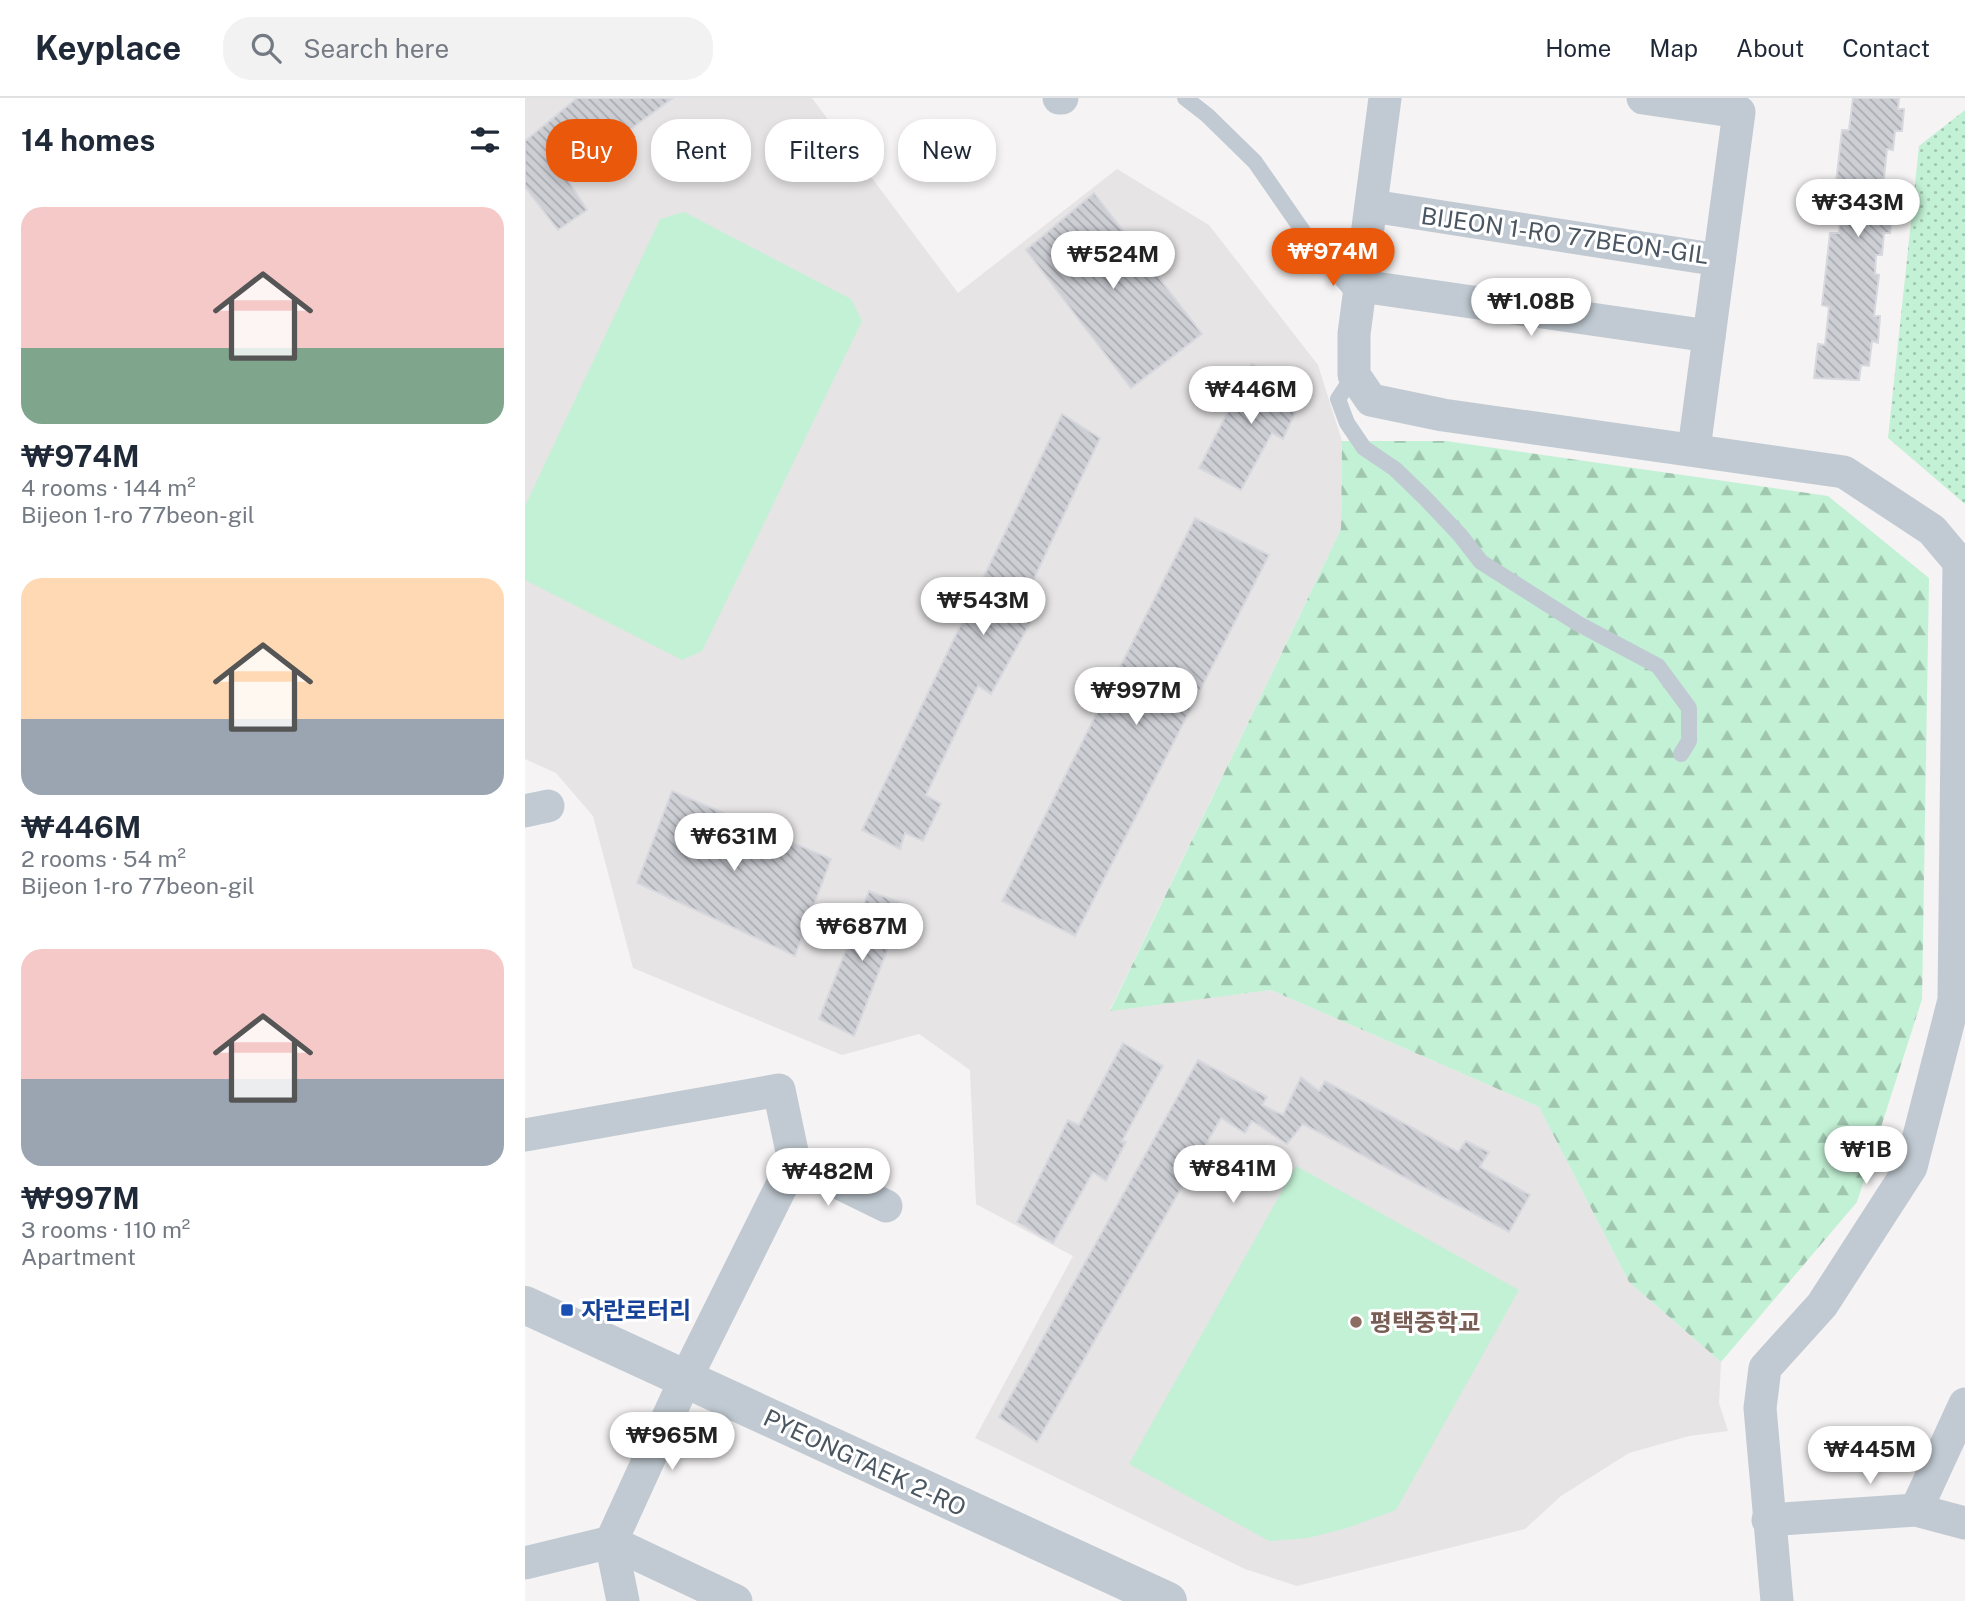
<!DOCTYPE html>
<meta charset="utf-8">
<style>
:root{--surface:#fff;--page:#f2f2f3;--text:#1f2937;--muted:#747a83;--line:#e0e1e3;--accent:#ea580c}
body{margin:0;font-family:"Public Sans","Noto Sans KR",sans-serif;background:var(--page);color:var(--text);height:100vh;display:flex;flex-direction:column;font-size:26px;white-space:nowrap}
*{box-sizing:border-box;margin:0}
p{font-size:23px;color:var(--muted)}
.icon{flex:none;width:38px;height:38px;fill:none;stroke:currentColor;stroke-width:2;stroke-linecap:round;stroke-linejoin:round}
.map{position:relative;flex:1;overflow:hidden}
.sheet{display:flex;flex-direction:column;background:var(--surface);width:525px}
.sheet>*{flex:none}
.top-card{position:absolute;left:21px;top:21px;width:665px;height:63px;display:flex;gap:14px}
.price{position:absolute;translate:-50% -60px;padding:0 16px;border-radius:24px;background:#fff;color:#222;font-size:23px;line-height:46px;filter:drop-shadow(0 2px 4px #0008)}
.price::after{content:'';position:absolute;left:50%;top:42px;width:21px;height:16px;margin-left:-10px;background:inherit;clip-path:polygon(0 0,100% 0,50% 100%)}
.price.selected{background:var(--accent);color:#fff}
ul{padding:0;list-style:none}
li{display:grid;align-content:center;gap:14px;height:371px;padding:0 21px}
li span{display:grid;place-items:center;height:217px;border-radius:21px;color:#555}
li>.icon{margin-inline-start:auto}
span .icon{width:126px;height:126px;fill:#fffc;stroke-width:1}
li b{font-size:30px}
h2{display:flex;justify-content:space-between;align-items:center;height:84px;padding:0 21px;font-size:30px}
.pill{padding:0 24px;border-radius:28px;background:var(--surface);box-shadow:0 4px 10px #0003;font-size:24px;line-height:63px}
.pill.selected{background:var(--accent);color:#fff}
header{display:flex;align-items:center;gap:42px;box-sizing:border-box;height:98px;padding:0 35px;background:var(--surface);border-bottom:2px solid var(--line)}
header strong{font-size:33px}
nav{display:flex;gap:38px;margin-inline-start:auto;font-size:24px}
.search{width:490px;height:63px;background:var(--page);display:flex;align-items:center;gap:18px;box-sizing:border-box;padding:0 24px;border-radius:28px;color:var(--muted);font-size:26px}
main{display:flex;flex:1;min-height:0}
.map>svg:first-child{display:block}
.education{fill:#e6e4e5}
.green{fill:#c3f1d5}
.forest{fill:url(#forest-firs)}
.park{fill:url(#park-dots)}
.building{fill:url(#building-back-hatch);stroke:#d7d9de;stroke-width:2}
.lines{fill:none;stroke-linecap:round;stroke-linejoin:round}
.service{stroke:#c1cad2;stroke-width:16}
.minor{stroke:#c1cad2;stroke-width:33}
.tertiary{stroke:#c1cad2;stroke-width:38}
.transit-dot{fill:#1a4fb4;stroke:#fff;stroke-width:2.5}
.education-dot{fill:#8d6e63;stroke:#fff;stroke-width:2.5}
.labels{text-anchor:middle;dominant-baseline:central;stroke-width:6;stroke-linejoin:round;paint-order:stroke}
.street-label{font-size:24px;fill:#4a5661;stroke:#fff}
.transit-label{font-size:24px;font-weight:bold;fill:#164399;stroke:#fff;text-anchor:start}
.education-label{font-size:24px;font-weight:bold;fill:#785e54;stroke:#fff;text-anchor:start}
</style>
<header>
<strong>Keyplace</strong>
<div class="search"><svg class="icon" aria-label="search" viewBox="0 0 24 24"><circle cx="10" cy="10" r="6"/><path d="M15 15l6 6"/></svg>Search here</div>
<nav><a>Home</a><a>Map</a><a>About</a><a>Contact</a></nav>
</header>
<main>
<section class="sheet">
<h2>14 homes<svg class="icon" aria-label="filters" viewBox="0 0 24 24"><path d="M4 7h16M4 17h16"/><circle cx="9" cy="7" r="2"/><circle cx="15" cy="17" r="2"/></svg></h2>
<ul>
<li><span style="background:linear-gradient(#f6c9c9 65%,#7fa58c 0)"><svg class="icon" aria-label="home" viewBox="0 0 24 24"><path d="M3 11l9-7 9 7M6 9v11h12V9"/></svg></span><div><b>₩974M</b><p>4 rooms · 144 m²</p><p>Bijeon 1-ro 77beon-gil</p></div></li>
<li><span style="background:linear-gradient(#ffd9b3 65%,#9aa5b1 0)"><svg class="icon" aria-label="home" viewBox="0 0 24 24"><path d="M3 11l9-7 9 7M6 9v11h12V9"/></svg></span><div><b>₩446M</b><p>2 rooms · 54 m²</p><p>Bijeon 1-ro 77beon-gil</p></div></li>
<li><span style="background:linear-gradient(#f6c9c9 60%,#9aa5b1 0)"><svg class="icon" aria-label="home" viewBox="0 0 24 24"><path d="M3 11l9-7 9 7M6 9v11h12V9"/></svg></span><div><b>₩997M</b><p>3 rooms · 110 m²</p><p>Apartment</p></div></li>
</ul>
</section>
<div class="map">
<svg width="1440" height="1503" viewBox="0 0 1440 1503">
<defs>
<pattern id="forest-firs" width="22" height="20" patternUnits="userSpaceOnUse" patternTransform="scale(1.75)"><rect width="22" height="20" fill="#c3f1d5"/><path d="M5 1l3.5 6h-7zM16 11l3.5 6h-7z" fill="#a0c6b0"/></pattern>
<pattern id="park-dots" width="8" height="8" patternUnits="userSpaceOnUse" patternTransform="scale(1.75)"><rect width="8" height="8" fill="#c3f1d5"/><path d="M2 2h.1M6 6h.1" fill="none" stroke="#a0c6b0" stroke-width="1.8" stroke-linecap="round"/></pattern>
<pattern id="building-back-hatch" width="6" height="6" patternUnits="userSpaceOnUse" patternTransform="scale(1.75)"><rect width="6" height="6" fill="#cdcfd5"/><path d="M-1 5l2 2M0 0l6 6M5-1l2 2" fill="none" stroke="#a8abb0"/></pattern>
</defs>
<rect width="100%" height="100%" fill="#f5f3f3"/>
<!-- education -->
<path class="education" d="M0 0H287L433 195 592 71 684 127 793 267 817 343 816 431 585 912 746 892 1014 1009 1104 1184 1196 1264 1194 1305 1203 1333 1164 1338 1104 1355 1036 1398 1000 1431 772 1488 720 1471 450 1340 548 1158 451 1106 445 972 394 936 317 957 108 870 68 718 31 675 0 661Z"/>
<!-- green -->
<g class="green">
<path d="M159 114 326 201 337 223 177 553 157 562 0 482V408L135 121Z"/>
<path d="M771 1068 994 1192 871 1412 822 1430 783 1440 744 1443 604 1366Z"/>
</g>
<!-- forest -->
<path class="forest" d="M817 343H921L1303 398 1404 480 1397 901 1332 1104 1196 1264 1104 1184 1014 1009 746 892 585 913 816 431Z"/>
<!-- park -->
<path class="park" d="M1440 12V406L1363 340 1394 48Z"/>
<!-- building -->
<g class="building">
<path d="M52 0H148L41 79 62 112 33 132 0 89V43Z"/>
<path d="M1328 0H1374L1373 11H1379L1377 33H1370L1368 52 1362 51 1358 89H1364L1361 115H1367L1365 135H1359L1357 157H1351L1350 176 1354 177 1349 218H1355L1353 245 1347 243 1344 268 1336 267 1334 282 1289 280 1293 246 1300 247 1304 209 1297 207 1305 135H1314L1316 104 1309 103 1317 32H1324Z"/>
<path d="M569 95 677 236 606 290 501 152Z"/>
<path d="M727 266 779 295 758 341 747 335 716 392 674 370Z"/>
<path d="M537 316 575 340 498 504 513 511 466 596 453 588 401 697 416 706 398 743 380 735 375 751 337 732Z"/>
<path d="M670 420 744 457 550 838 477 803Z"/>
<path d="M147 693 306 761 270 858 112 785Z"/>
<path d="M344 793 380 806 329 938 294 921Z"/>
<path d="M598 945 638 968 597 1043 601 1044 581 1083 568 1074 528 1145 492 1124 543 1022 554 1027Z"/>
<path d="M673 962 742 999 737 1007 758 1017 776 979 794 993 800 983 933 1054 941 1043 964 1054 955 1069 1005 1097 984 1134 778 1026 762 1046 727 1023 720 1035 696 1020 512 1344 474 1319Z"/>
</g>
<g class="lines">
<!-- service -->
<g class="service">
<path d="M660 0 682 17 730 64 789 149 831 198"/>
<path d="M829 277 813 301 822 325 839 350 870 371 900 400 935 437 956 464 1052 525 1133 568 1164 610V643L1156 656"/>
</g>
<!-- minor -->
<g class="minor">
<path d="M534 0H537"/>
<path d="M860 0 829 236V277L846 302 918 317 1319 374 1407 432 1434 464 1429 902 1386 1069 1297 1207 1240 1270 1235 1310 1252 1503"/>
<path d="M1118 0 1214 14 1169 351"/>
<path d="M847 108 1194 162"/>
<path d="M836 188 1184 238"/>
<path d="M0 713 23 708"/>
<path d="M0 1037 254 992 269 1063 160 1282 86 1444 98 1503"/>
<path d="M269 1063 361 1108"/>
<path d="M1391 1412 1440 1306"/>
<path d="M1243 1422 1391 1412 1440 1425"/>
<path d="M0 1465 86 1444 211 1503"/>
</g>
<!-- tertiary -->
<path class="tertiary" d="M0 1207 643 1503"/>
</g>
<!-- markers -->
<rect class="transit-dot" x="35" y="1205" width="14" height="14" rx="3.5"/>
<circle class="education-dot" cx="831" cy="1224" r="7"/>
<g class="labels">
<!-- street labels -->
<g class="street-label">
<text transform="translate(1040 137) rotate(8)">BIJEON 1-RO 77BEON-GIL</text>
<text transform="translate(340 1364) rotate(25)">PYEONGTAEK 2-RO</text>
</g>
<!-- transit labels -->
<g class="transit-label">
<text x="56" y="1212">자란로터리</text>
</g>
<!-- education labels -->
<g class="education-label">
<text x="845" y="1224">평택중학교</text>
</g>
</g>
</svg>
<b class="price" style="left:1333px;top:141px">₩343M</b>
<b class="price selected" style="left:808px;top:190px">₩974M</b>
<b class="price" style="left:588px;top:193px">₩524M</b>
<b class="price" style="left:1006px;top:240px">₩1.08B</b>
<b class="price" style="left:726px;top:328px">₩446M</b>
<b class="price" style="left:458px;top:539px">₩543M</b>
<b class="price" style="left:611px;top:629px">₩997M</b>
<b class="price" style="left:209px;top:775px">₩631M</b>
<b class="price" style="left:337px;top:865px">₩687M</b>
<b class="price" style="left:1341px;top:1088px">₩1B</b>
<b class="price" style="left:708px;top:1107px">₩841M</b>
<b class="price" style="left:303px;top:1110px">₩482M</b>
<b class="price" style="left:147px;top:1374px">₩965M</b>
<b class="price" style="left:1345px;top:1388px">₩445M</b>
<div class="top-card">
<a class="pill selected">Buy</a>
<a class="pill">Rent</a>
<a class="pill">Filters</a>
<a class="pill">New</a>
</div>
</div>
</main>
